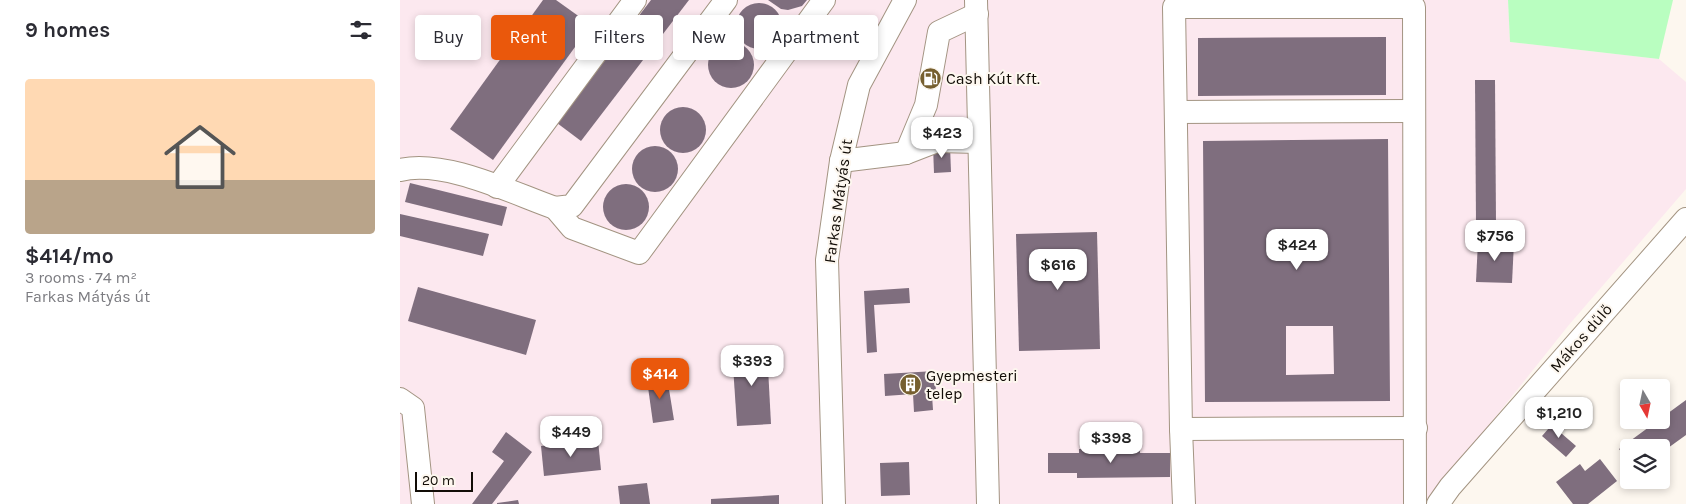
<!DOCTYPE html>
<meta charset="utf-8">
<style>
:root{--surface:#fff;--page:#f7f7f7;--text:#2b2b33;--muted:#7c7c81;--line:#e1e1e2;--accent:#ea580c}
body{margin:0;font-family:Karla,sans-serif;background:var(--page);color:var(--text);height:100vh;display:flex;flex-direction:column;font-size:19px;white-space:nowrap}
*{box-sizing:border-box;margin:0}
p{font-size:16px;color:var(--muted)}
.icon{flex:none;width:28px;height:28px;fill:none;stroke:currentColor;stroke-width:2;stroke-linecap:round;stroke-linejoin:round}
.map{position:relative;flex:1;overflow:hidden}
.drawer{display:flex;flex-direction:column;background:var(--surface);width:400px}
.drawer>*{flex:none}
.top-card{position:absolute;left:15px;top:15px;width:475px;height:45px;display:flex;gap:10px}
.needle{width:32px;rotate:171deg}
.buttons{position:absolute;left:1220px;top:379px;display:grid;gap:10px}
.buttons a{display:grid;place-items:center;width:50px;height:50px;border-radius:5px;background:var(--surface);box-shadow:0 2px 8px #0003;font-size:25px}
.scale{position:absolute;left:15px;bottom:12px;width:58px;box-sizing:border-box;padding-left:5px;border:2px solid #120d07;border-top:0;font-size:14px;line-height:18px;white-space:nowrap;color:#120d07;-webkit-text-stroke:4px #fdf7ef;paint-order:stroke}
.price{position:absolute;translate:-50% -42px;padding:0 11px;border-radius:10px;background:#fff;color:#222;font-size:16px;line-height:32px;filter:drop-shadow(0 1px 2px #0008)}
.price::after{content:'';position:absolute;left:50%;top:30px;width:15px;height:11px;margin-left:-8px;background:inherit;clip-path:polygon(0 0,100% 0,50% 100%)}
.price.active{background:var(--accent);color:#fff}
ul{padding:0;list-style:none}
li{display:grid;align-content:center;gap:10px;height:265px;padding:0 25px}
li+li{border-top:1px solid var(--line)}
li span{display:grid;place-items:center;height:155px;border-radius:5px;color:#555}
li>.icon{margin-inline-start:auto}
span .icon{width:90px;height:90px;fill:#fffc;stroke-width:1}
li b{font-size:21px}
h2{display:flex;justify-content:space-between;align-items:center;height:60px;padding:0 25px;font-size:21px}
.pill{padding:0 18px;border-radius:5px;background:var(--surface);box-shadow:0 2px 8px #0003;font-size:18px;line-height:45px}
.pill.active{background:var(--accent);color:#fff}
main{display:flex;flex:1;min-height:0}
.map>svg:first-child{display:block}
.industrial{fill:#fce8ef}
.green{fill:#b9fec0}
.building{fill:#7f6e7e;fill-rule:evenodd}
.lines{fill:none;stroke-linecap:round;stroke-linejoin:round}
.minor-casing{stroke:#a39482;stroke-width:24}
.minor{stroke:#fff;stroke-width:22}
.labels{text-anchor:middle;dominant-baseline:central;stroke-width:4;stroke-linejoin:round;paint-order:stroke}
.poi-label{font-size:16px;fill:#120d07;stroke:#fdf7ef;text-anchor:start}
.street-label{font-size:16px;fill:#120d07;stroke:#fdf7ef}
</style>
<main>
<section class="drawer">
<h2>9 homes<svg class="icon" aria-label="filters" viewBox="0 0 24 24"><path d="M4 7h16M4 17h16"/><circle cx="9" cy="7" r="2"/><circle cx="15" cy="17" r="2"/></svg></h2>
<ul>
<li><span style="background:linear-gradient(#ffd9b3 65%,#b9a48a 0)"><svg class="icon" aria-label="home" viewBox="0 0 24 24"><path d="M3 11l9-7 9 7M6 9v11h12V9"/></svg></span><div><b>$414/mo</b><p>3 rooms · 74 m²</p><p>Farkas Mátyás út</p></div></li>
</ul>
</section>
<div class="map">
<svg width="1286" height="504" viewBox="0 0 1286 504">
<rect width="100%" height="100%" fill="#fdf7ef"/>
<!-- industrial -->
<path class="industrial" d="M0 0H1108L1110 42 1259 59 1286 82V189L1168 326 1026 504H0Z"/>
<!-- green -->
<path class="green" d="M1108 0H1273L1259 59 1110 42Z"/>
<!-- building -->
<g class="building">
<path d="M143 0H156L191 25 93 160 50 129Z"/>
<path d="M251 0H289L181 141 157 123Z"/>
<path d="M368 0H407L402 6 388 10 381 9Z"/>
<circle cx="359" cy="26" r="23"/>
<path d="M986 37V95L798 96V38Z"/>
<circle cx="331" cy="65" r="23"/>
<path d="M1075 80H1095L1096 224H1076Z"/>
<circle cx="283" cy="130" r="23"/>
<path d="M988 139 990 401 805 402 803 141ZM886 326H933L934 374 886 375Z"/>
<path d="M533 146H550L551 172 534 173Z"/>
<circle cx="255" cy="169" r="23"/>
<path d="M10 183 107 207 102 226 5 202Z"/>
<circle cx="226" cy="207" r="23"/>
<path d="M0 214 89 234 83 256 0 236Z"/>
<path d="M697 232 700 349 619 351 616 234Z"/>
<path d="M1078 241 1114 242 1112 283 1076 282Z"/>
<path d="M18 287 136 320 126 355 8 321Z"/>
<path d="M509 288 510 303 474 305 477 352 467 353 464 291Z"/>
<path d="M367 349 371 424 337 426 332 351Z"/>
<path d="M535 371 536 394 532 395 533 410 514 412 513 394 485 396 484 374Z"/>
<path d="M267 377 274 420 253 423 247 380Z"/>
<path d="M1286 400V435L1261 453V448H1229V462L1219 449Z"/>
<path d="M1156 420 1165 429 1161 433 1176 446 1166 457 1142 436Z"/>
<path d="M106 432 132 452 92 504H72L104 461 92 452Z"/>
<path d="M198 440 201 470 144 476 141 446Z"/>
<path d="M740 448V453H770V477L677 478V473H648V453H679V449Z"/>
<path d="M1200 459 1217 481 1188 504H1173L1156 482 1180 464 1185 471Z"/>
<path d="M509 462 510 495 481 496 480 463Z"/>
<path d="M247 483 250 504H220L218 486Z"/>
<path d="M379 495V504H311V499Z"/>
<path d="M118 500 119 504H97V503Z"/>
</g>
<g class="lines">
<defs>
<g id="minor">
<path d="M326 0 172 206 155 208 172 228 239 253 424 0"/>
<path d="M576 0 588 504"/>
<path d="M777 112 1014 111"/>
<path d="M506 153 526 105 539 32 577 14"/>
<path d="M441 161 506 153 537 141 579 142"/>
<path d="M0 170C45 159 112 193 155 208"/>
<path d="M97 187 235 0"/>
<path d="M0 399 13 408 23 504"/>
<path d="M781 429 1016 428"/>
<path d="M434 504 427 260 441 161 459 85 505 0"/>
<path d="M784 504 781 429 774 7H1014L1015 504"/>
<path d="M1038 504 1050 487 1286 219"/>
</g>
</defs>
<!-- minor casing -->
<use href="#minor" class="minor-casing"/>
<!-- minor -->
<use href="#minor" class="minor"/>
</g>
<!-- icons -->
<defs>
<symbol id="fuel-disc" viewBox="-11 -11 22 22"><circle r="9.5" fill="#765f2f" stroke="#fdf7ef"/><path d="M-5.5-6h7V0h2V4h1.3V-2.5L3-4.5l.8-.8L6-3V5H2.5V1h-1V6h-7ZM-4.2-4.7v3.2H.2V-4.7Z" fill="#fff"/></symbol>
<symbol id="building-disc" viewBox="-11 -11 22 22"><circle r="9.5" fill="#765f2f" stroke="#fdf7ef"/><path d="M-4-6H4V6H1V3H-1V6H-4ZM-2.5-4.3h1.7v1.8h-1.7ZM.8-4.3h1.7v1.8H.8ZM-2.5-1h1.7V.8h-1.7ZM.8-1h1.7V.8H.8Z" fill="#fff"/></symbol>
</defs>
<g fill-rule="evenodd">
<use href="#fuel-disc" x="518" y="66" width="25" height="25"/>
<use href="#building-disc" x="498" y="372" width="25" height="25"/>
</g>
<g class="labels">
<!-- poi labels -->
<g class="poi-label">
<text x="546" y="78">Cash Kút Kft.</text>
<text x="526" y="375">Gyepmesteri<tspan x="526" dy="18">telep</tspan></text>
</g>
<!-- street labels -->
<g class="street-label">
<text transform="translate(438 201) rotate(-82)">Farkas Mátyás út</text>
<text transform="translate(1181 338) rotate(-49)">Mákos dűlő</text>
</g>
</g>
</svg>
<div class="buttons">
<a><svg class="needle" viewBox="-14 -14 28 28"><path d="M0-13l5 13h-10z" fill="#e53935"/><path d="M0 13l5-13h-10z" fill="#7c7c81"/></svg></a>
<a><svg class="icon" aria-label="layers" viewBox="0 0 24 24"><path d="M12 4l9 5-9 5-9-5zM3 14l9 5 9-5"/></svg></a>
</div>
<div class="scale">20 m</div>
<b class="price" style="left:542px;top:159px">$423</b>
<b class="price" style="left:1095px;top:262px">$756</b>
<b class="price" style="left:897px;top:271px">$424</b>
<b class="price" style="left:658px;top:291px">$616</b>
<b class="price" style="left:352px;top:387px">$393</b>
<b class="price active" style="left:260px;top:400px">$414</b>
<b class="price" style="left:1159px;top:439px">$1,210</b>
<b class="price" style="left:171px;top:458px">$449</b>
<b class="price" style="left:711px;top:464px">$398</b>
<div class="top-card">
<a class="pill">Buy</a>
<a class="pill active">Rent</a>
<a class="pill">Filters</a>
<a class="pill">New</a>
<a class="pill">Apartment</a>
</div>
</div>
</main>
